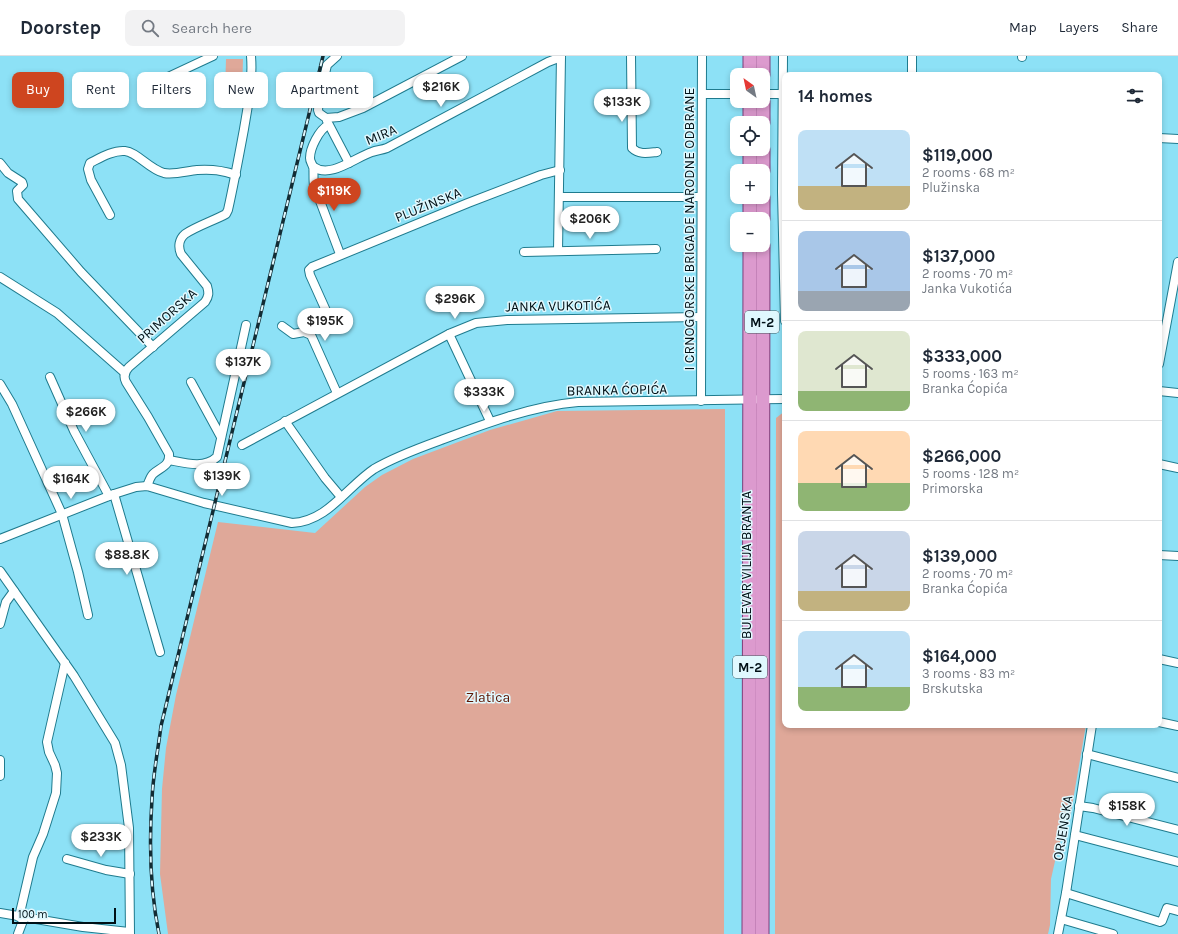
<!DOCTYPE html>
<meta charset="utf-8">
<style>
:root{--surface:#fff;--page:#f2f2f3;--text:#1f2937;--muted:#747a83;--line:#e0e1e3;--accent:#ce451f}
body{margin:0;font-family:Karla,sans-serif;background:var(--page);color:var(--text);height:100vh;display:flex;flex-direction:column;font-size:15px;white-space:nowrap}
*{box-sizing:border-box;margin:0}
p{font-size:13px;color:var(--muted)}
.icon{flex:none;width:22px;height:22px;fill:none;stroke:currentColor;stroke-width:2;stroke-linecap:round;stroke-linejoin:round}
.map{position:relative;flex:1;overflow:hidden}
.details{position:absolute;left:782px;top:16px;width:380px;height:656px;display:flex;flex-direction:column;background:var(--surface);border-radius:8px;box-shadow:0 2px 6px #0003}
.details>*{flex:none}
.banner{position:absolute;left:12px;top:16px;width:380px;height:36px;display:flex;gap:8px}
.needle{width:26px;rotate:327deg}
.buttons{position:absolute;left:730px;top:12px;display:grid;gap:8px}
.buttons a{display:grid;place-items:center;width:40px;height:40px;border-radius:8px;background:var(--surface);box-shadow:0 2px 6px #0003;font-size:20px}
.scale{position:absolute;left:12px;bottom:10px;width:104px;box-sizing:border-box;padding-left:4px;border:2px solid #001016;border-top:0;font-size:11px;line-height:14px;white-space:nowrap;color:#001016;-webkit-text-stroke:3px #e0f8fe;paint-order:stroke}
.price{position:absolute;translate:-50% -34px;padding:0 9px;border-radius:14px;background:#fff;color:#222;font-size:13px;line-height:26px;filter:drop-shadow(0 1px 2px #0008)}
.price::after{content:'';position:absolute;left:50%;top:24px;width:12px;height:9px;margin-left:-6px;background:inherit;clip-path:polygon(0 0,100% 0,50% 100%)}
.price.current{background:var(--accent);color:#fff}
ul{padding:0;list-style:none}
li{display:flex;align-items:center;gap:12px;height:100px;padding:0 16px}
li+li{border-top:1px solid var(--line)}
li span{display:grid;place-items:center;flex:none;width:112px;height:80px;border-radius:8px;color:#555}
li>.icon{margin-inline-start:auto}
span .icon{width:48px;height:48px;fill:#fffc;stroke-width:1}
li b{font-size:17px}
h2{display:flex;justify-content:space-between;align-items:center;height:48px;padding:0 16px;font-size:17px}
.chip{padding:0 14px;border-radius:8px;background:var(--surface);box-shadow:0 2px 6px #0003;font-size:14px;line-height:36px}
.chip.current{background:var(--accent);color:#fff}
header{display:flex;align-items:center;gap:24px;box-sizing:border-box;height:56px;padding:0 20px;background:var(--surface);border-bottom:1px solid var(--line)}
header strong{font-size:19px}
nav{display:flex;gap:22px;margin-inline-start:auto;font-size:14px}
.search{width:280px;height:36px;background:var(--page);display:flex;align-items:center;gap:10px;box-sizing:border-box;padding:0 14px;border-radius:8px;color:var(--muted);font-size:15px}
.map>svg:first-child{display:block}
.green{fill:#dfa899}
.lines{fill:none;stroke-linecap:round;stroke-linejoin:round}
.street-casing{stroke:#1f7b8e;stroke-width:10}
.primary-casing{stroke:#7f3e79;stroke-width:15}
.street{stroke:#fff;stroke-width:8}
.primary{stroke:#dc9ace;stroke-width:13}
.rail-casing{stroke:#132c34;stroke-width:3.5}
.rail{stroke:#e0f8fe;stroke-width:2;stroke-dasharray:6;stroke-linecap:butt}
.labels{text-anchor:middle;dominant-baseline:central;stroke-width:3;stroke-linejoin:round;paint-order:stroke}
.shield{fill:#e0f8fe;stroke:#43565c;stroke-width:1}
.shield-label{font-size:13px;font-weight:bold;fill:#001016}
.street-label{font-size:14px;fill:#001016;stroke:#e0f8fe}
.park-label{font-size:14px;fill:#5d1501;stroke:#e0f8fe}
</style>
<header>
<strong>Doorstep</strong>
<div class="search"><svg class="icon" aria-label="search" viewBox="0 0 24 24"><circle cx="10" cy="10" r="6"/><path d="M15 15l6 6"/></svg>Search here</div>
<nav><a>Map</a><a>Layers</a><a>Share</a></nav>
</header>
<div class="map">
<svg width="1178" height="878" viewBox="0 0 1178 878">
<rect width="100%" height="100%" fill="#8de1f6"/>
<!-- green -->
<g class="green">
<path d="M226 3H243L242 35H225Z"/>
<path d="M725 353 724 878H168L160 818 162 733 166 692 176 639 218 466 315 477 365 431 382 419 413 403 490 374 557 355Z"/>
<path d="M785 355V669H1086L1071 756 1058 792 1051 823 1050 869 1048 878H775L776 362Z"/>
</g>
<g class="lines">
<defs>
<g id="street">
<path d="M337 0 327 9 319 43 318 54 319 57 326 62 339 61 363 52 462 0"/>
<path d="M631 0 632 92C639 99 648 97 657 96"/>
<path d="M783 0 782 136 785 265"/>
<path d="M1022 1V0"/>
<path d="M912 19V0"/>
<path d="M153 28 213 0"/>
<path d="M702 38H737"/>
<path d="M763 38H782"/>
<path d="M327 65 349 107"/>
<path d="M328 69C319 74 310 92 310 102 310 106 312 107 313 111 314 112 313 125 314 129L340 198"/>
<path d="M1159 82 1178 83"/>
<path d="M0 107 8 117 22 126 23 129 17 135 18 143 81 216 153 291"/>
<path d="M314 111C330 123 356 101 372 96 377 94 382 94 387 92L548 6 561 1"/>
<path d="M559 141H701"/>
<path d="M110 159 91 124 88 113 90 107C100 102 113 94 125 95 137 96 149 113 164 117 174 119 187 115 197 114 212 113 222 114 236 119"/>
<path d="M558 195 561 0"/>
<path d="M524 196 656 193"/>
<path d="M0 221 57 257 125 317"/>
<path d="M332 268 310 219 309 214 312 211 468 147 541 119 560 114"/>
<path d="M282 270 293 278 304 276 311 279 337 337"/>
<path d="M449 278 490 365"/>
<path d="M1159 308 1178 206"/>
<path d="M50 321 74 375 109 440"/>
<path d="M191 326 221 381"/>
<path d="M0 328 12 348 62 458 78 516 88 559"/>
<path d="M1159 335 1178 337"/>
<path d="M701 345 702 0"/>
<path d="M285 365 325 422 341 441"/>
<path d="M242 389 449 278 476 267 507 264 701 261"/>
<path d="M169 404C185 407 204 413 217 401L246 269"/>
<path d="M1159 408 1178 412"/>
<path d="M147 430C149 426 150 421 153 418 161 411 170 410 169 398L148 361 126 326C123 320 125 315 129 311L205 246C209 240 209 237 207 230L181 198C178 191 179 183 185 178 195 171 215 164 226 158L228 154C234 127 239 100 244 73 248 49 253 25 251 0"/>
<path d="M114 438 160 596"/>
<path d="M0 483 114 438 136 431 147 430 204 447 292 467C327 466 347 431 374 413 394 401 419 392 441 384 484 368 532 350 578 346L785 343"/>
<path d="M1159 499 1178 500"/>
<path d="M0 515 74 620 115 687 121 709 129 772 130 878"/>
<path d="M0 568 6 546 14 535"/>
<path d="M1159 603 1178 607"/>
<path d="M1159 666 1178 670"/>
<path d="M1087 698 1178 722"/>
<path d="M0 704V720"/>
<path d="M1079 750 1093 752 1178 774"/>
<path d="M1075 779 1178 806"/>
<path d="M67 803 106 814 130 818"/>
<path d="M1066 837 1160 866 1162 865 1167 852 1178 855"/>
<path d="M0 857 83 871 129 876"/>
<path d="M19 861 33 801 43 778 56 737 57 717 55 709 49 696 47 686 65 607"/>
<path d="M1061 863 1113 878"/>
<path d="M18 878 24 862"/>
<path d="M1058 878 1066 837 1092 669"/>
</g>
<g id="primary">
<path d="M750 0V19"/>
<path d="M763 19V0"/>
<path d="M763 45V67"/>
<path d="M750 67V45"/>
<path d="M750 115V93"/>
<path d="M763 115V93"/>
<path d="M750 163V141"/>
<path d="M763 163V141"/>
<path d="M749 878 750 189"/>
<path d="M762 878 763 189"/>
</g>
</defs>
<!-- street casing -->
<use href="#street" class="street-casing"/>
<!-- primary casing -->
<use href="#primary" class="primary-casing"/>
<!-- street -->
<use href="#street" class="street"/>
<!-- primary -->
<use href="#primary" class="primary"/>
<defs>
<path id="rail" d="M159 878C150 834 149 788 152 743 153 719 158 694 161 670L323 0"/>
</defs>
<!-- rail casing -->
<use href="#rail" class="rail-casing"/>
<!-- rail -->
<use href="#rail" class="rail"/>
</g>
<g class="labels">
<!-- shield labels -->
<g class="shield">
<rect x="745" y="255" width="34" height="22" rx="3"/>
<rect x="733" y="600" width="34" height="22" rx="3"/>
</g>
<g class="shield-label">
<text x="762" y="266">M-2</text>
<text x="750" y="611">M-2</text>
</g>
<!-- street labels -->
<g class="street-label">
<text transform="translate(381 79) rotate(-22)">MIRA</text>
<text transform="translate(428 149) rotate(-22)">PLUŽINSKA</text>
<text transform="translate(689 173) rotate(-90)">I CRNOGORSKE BRIGADE NARODNE ODBRANE</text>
<text transform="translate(558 250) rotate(-1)">JANKA VUKOTIĆA</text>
<text transform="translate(167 260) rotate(-42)">PRIMORSKA</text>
<text transform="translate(617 334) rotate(-1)">BRANKA ĆOPIĆA</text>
<text transform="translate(746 509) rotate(-90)">BULEVAR VILIJA BRANTA</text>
<text transform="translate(1063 772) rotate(-81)">ORJENSKA</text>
</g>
<!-- park labels -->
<g class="park-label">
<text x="488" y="641">Zlatica</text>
</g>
</g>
</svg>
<div class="buttons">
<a><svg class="needle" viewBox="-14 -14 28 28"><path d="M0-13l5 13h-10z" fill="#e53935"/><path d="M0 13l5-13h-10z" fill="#747a83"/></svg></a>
<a><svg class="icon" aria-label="locate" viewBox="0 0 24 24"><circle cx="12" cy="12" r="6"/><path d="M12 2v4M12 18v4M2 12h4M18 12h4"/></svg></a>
<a>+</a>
<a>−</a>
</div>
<div class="scale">100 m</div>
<b class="price" style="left:441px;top:52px">$216K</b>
<b class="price" style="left:622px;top:67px">$133K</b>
<b class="price current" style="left:334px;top:156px">$119K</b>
<b class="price" style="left:590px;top:184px">$206K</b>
<b class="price" style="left:455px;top:264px">$296K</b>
<b class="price" style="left:325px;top:286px">$195K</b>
<b class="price" style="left:243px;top:327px">$137K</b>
<b class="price" style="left:484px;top:357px">$333K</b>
<b class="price" style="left:86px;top:377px">$266K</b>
<b class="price" style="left:222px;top:441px">$139K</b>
<b class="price" style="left:71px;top:444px">$164K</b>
<b class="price" style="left:127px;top:520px">$88.8K</b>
<b class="price" style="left:1127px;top:771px">$158K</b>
<b class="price" style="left:101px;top:802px">$233K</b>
<div class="banner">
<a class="chip current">Buy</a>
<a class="chip">Rent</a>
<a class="chip">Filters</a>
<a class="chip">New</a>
<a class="chip">Apartment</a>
</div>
<section class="details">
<h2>14 homes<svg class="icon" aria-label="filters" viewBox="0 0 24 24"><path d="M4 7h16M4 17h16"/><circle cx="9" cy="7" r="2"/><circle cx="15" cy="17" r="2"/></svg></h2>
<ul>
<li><span style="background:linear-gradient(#bfe0f5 70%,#c2b280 0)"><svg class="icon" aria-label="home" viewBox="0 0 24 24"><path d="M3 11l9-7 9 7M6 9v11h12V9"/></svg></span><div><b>$119,000</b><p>2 rooms · 68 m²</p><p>Plužinska</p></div></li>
<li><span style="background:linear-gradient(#a9c7e8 75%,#9aa5b1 0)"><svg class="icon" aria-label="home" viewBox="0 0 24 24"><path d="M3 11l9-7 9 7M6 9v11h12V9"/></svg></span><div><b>$137,000</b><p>2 rooms · 70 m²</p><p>Janka Vukotića</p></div></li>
<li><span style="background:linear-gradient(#dfe7d0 75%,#8fb573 0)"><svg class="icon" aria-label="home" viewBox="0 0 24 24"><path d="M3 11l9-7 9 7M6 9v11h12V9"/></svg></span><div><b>$333,000</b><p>5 rooms · 163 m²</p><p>Branka Ćopića</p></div></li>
<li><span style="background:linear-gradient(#ffd9b3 65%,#8fb573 0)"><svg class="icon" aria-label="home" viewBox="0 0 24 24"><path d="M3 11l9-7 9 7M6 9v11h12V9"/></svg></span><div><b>$266,000</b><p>5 rooms · 128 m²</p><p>Primorska</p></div></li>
<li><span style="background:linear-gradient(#c9d6e8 75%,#c2b280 0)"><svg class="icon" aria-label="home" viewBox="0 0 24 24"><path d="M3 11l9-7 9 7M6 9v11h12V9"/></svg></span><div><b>$139,000</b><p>2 rooms · 70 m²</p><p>Branka Ćopića</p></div></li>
<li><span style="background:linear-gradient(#bfe0f5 70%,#8fb573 0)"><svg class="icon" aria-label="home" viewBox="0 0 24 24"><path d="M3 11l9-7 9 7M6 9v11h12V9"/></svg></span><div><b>$164,000</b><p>3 rooms · 83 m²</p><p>Brskutska</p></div></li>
</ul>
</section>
</div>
